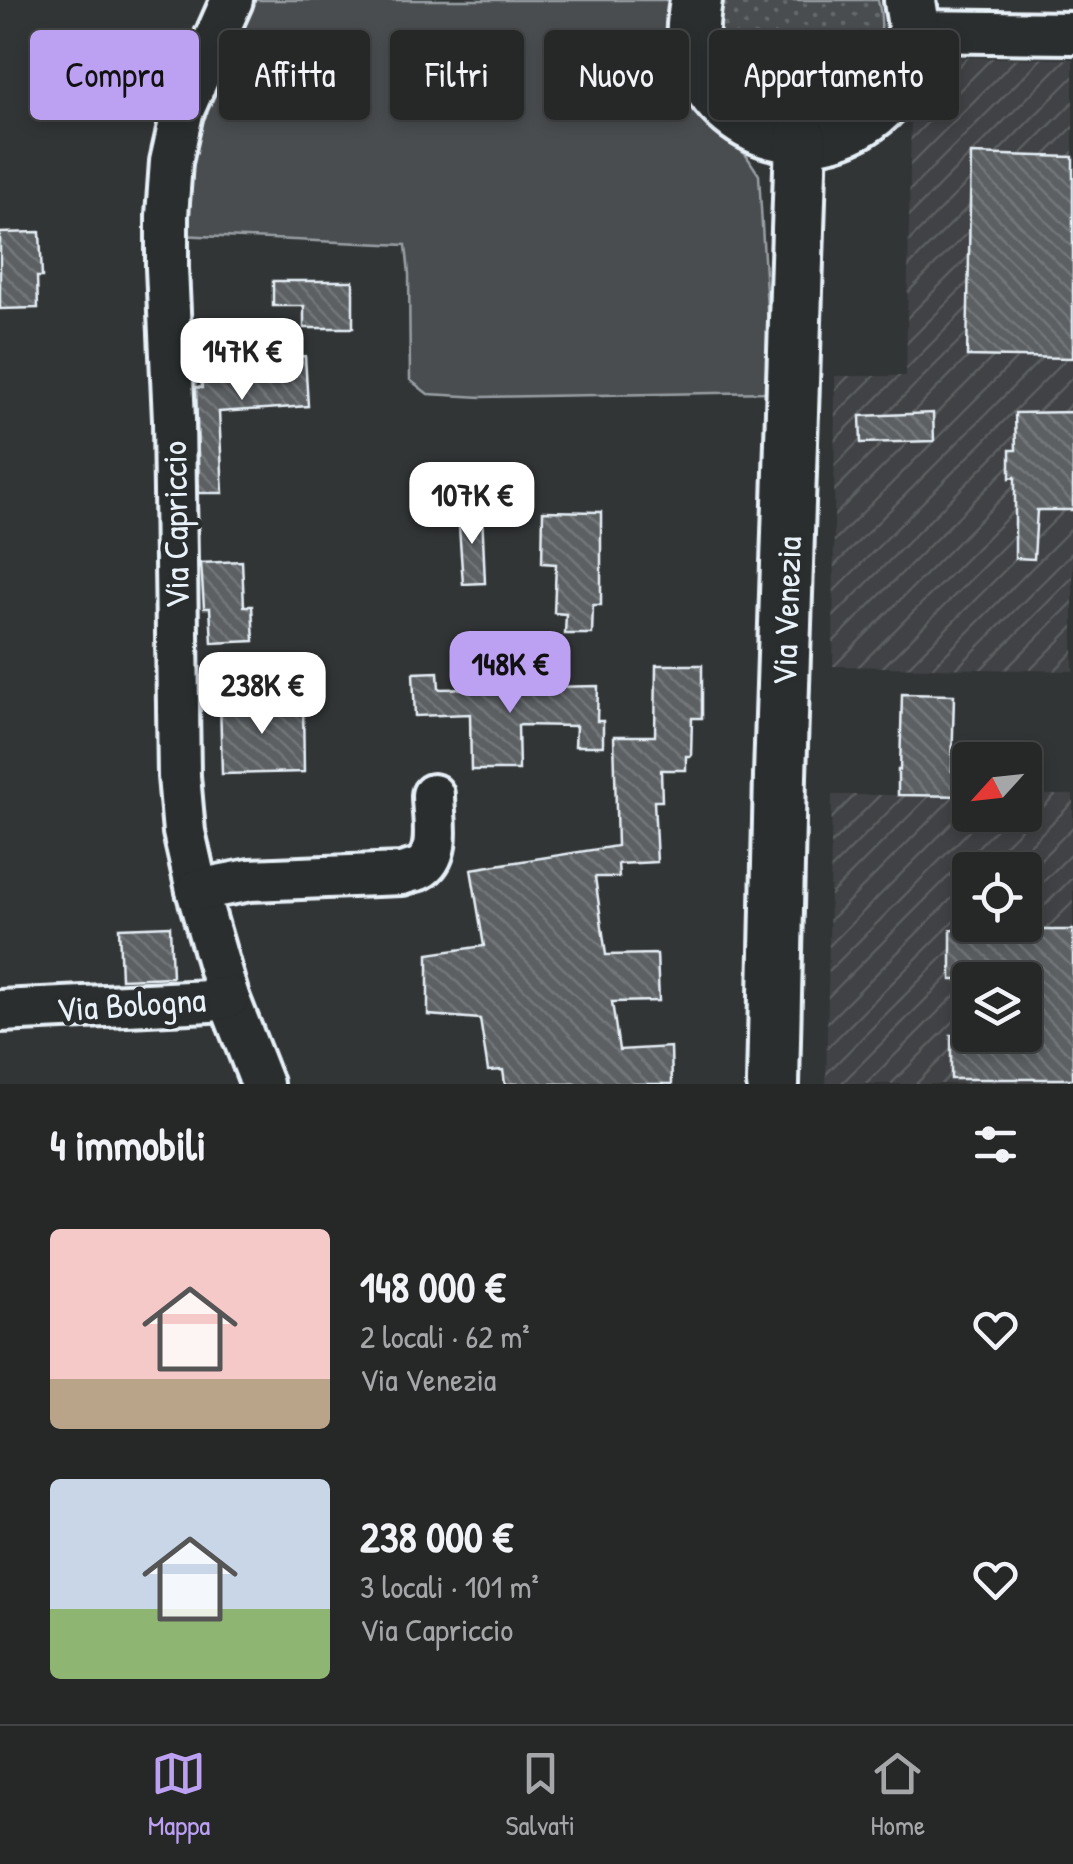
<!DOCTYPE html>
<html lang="it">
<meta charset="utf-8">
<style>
:root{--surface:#262828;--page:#2e3030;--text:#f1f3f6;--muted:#a4a6a8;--line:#424445;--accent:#bca0f2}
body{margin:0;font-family:"Patrick Hand",sans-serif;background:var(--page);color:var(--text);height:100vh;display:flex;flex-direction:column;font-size:38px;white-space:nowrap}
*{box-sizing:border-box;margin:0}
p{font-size:32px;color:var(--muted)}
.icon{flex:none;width:55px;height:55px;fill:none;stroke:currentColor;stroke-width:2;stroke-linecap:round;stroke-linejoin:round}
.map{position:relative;height:1084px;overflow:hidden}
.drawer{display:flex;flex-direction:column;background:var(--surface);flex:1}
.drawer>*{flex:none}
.guide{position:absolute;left:30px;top:30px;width:1015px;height:90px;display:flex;gap:20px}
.needle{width:65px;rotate:243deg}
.buttons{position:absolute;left:952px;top:742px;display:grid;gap:20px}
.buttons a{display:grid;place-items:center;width:90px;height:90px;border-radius:10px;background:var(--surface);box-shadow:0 5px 15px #0003,0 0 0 2px var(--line);font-size:50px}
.price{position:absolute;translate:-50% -85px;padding:0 22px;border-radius:20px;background:#fff;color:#222;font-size:32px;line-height:65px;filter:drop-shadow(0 2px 5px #0008)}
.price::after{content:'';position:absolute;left:50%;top:60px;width:30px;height:22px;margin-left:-15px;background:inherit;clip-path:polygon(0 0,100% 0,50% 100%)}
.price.selected{background:var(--accent);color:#111}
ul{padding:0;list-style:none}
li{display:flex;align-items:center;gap:30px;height:250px;padding:0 50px}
li span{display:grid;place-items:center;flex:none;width:280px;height:200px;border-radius:10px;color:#555}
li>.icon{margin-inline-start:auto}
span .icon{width:120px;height:120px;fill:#fffc;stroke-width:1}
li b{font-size:42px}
h2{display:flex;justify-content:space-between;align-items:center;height:120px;padding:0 50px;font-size:42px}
.chip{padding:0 35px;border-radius:10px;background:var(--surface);box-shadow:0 5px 15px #0003,0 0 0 2px var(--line);font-size:35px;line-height:90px}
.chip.selected{background:var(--accent);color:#111}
.dock{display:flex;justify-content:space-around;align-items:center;height:140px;border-top:2px solid var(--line);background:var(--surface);font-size:28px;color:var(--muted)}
.dock a{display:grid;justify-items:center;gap:5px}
.dock .selected{color:var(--accent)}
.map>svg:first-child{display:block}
.industrial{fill:url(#industrial-furrows);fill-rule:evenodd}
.green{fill:#494d4f;stroke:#989fa4;stroke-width:2.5}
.garden{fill:url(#garden-dots);stroke:#989fa4;stroke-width:2.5}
.building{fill:url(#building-back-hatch);stroke:#e8f1f8;stroke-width:2.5}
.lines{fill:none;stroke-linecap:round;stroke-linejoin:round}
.minor-casing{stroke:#e8f1f8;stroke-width:48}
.major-casing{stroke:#e8f1f8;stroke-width:58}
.minor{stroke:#2a2d2e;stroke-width:40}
.major{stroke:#2a2d2e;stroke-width:50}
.labels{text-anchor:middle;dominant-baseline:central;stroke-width:9;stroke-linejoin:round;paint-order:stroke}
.street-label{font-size:35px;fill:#e8f1f8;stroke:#2a2d2e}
</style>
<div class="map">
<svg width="1073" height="1084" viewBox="0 0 1073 1084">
<defs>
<pattern id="industrial-furrows" width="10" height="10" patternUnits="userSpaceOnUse" patternTransform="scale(2.5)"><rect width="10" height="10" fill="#3f4244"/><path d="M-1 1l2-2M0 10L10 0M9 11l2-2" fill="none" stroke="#5b5e60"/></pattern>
<pattern id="garden-dots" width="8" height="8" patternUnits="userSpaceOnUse" patternTransform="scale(2.5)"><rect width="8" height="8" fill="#494d4f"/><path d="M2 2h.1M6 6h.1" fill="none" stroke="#636769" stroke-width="1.8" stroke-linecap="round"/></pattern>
<pattern id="building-back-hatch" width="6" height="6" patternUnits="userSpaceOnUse" patternTransform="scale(2.5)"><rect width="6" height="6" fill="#5c6063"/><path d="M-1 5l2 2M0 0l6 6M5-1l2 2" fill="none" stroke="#73777a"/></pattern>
</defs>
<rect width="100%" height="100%" fill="#323536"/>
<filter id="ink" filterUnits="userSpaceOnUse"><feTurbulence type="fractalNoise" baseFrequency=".01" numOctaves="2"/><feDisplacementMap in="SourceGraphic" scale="20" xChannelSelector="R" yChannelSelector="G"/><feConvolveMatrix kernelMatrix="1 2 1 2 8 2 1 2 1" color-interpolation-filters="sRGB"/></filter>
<g filter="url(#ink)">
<!-- industrial -->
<g class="industrial">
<path d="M942 57 1073 59V671L833 666 835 376H906L911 117 943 69Z"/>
<path d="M832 795H970V815H1025V795H1073V1084H826ZM970 870H1025V925H970ZM970 980H1025V1035H970Z"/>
</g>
<!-- green -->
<path class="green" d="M250 0H669L666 24 669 72 678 96 746 155 759 175 772 392 482 397 428 394 410 380 409 274 406 245 178 235 196 125Z"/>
<!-- garden -->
<path class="garden" d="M718 0H878C900 82 806 143 742 86 731 76 721 61 718 47 715 33 718 15 718 0Z"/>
<!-- building -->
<g class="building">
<path d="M971 154 1073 157V358L967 356Z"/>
<path d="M40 232 42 277H37L38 308 0 309V233Z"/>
<path d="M273 281H353V328H304V306H273Z"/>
<path d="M305 356 308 406 219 412 223 493H199L196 387 202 388 201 363Z"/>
<path d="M1073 412V510H1037L1034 559 1015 558V477L1010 478V450H1016L1015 413Z"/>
<path d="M933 413 934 441 861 443 860 416Z"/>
<path d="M482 511 485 583 463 584 458 512Z"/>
<path d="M543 511 601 512V605H593L592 634H565L566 614 554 613 556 564 542 563Z"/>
<path d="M242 561 244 606H252L254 641 212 643 210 608H204L201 563Z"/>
<path d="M656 665H702V718H692L691 756H686V770H661L662 801H654L657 862 618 864 619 877H595L606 955 657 954 659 1001 612 1002 619 1050 671 1047 672 1084H505L503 1070 488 1071 480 1019 428 1015V954L484 946 471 869 617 846 614 736H655Z"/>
<path d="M438 672 439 689 598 686 597 721H603V746H575L576 726 518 725 519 770H471L470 714 415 716 413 673Z"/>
<path d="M902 694 954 695 952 771 970 772V796L898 795V770H900Z"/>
<path d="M303 700 304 772 222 774 220 701Z"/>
<path d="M170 926 172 977 121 979 119 928Z"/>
<path d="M951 930H1073V1079H951V1035H1025V980H951Z"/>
</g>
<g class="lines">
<defs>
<g id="minor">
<path d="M232 0 182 113 171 162 167 216V268L174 420 179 776 184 832 197 890 228 997 262 1084"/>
<path d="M914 31 1073 33"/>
<path d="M197 890 250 880 402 874C407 872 413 871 419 869 443 856 433 818 433 795"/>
<path d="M0 1011 210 1001 228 997"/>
</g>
<g id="major">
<path d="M696 0C693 20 690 41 697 61 727 145 834 165 890 95 904 77 913 54 914 31 914 21 911 10 910 0"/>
<path d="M773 1084 780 776 801 139"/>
</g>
</defs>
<!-- minor casing -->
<use href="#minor" class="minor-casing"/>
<!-- major casing -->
<use href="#major" class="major-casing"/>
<!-- minor -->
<use href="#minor" class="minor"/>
<!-- major -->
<use href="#major" class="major"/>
</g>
</g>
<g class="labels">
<!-- street labels -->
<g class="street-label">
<text transform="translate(175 525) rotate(-91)">Via Capriccio</text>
<text transform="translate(786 611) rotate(-88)">Via Venezia</text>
<text transform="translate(131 1004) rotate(-4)">Via Bologna</text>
</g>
</g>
</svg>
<div class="buttons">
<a><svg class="needle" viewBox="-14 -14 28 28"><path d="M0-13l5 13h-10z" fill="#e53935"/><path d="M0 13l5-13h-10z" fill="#a4a6a8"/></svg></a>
<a><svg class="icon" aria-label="locate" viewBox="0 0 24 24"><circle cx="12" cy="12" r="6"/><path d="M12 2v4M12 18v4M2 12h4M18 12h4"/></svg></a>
<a><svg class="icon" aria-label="layers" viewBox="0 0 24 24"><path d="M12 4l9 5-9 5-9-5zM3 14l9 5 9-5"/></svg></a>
</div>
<b class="price" style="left:242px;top:403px">147K €</b>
<b class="price" style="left:472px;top:547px">107K €</b>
<b class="price selected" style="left:510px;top:716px">148K €</b>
<b class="price" style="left:262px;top:737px">238K €</b>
<div class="guide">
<a class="chip selected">Compra</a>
<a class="chip">Affitta</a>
<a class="chip">Filtri</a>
<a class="chip">Nuovo</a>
<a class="chip">Appartamento</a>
</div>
</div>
<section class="drawer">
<h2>4 immobili<svg class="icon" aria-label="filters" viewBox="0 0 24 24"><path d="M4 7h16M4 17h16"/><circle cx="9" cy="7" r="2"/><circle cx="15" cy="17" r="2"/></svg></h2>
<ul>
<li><span style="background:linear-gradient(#f6c9c9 75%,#b9a48a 0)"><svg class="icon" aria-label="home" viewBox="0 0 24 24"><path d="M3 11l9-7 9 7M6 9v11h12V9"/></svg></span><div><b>148 000 €</b><p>2 locali · 62 m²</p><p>Via Venezia</p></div><svg class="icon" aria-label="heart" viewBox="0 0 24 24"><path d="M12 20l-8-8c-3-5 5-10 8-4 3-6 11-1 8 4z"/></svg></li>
<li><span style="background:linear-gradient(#c9d6e8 65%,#8fb573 0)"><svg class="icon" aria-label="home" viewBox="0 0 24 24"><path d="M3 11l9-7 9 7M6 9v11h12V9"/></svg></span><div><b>238 000 €</b><p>3 locali · 101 m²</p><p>Via Capriccio</p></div><svg class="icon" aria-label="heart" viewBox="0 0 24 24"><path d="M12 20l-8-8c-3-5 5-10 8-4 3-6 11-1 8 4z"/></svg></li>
</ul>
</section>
<nav class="dock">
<a class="selected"><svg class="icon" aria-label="map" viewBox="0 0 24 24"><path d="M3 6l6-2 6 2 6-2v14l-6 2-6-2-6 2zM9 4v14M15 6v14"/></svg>Mappa</a>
<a><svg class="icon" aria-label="saved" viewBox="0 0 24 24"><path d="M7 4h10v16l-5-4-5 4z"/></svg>Salvati</a>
<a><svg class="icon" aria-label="home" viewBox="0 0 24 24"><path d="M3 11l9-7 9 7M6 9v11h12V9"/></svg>Home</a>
</nav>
